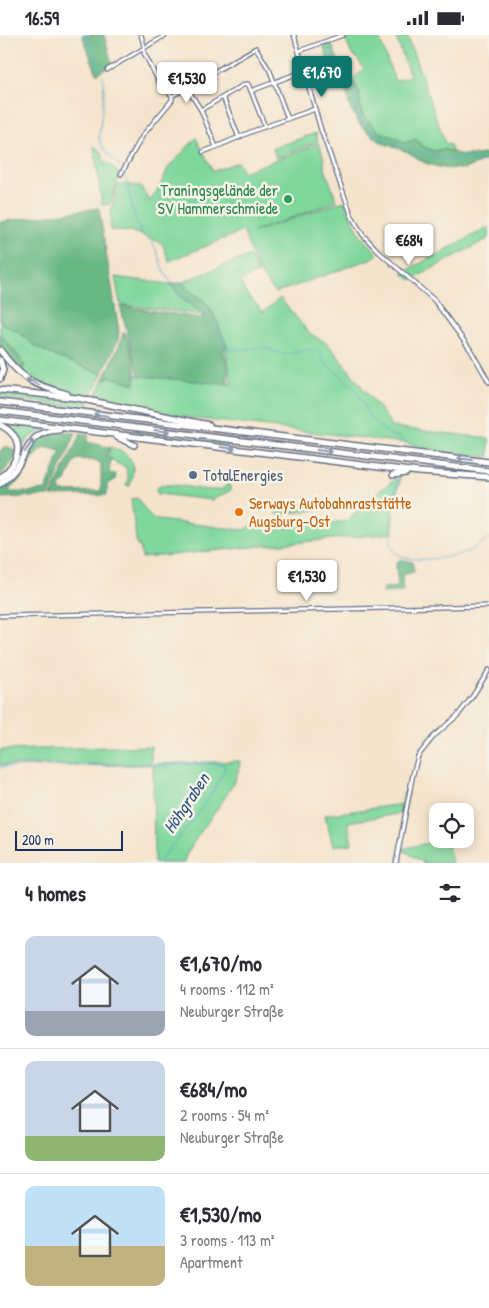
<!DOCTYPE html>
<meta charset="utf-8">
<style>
:root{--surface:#fff;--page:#f7f7f7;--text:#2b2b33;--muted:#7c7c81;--line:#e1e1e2;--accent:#0f766e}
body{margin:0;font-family:"Patrick Hand",sans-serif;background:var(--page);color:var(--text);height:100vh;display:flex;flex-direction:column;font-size:19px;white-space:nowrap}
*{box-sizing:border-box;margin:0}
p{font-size:16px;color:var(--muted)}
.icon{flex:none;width:28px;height:28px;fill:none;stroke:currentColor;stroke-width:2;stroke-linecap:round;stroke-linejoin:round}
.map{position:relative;height:828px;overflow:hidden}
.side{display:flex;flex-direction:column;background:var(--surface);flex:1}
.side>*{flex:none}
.fabs{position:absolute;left:429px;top:768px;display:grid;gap:10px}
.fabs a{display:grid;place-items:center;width:45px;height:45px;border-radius:10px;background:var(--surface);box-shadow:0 2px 12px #0003;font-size:25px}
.scale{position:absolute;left:15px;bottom:12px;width:108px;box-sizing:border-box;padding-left:5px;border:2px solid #1b2f5e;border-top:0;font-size:14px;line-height:18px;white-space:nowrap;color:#1b2f5e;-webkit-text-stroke:4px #f7f3e8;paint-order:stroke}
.price{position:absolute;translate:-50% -42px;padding:0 11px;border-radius:5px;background:#fff;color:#222;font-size:16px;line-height:32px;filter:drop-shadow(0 1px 2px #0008)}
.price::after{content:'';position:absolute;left:50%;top:30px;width:15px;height:11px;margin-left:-8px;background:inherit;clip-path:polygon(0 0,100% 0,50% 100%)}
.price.current{background:var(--accent);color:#fff}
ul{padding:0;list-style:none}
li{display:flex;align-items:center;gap:15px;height:125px;padding:0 25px}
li+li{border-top:1px solid var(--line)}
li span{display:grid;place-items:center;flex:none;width:140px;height:100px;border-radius:10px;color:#555}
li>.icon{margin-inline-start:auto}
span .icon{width:60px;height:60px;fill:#fffc;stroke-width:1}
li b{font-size:21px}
h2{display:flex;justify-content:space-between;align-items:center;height:60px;padding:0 25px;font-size:21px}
.status{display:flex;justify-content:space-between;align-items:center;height:35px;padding:0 25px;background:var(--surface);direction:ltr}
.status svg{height:14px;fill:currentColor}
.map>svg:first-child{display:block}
.green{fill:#7fd79b;stroke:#4d837c}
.forest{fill:#67b883;stroke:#417470;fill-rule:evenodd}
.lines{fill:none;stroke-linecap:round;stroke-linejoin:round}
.stream{stroke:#55a3ce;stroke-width:1}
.minor-casing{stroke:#676e84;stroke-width:5.5}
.highway-casing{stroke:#676e84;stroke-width:8}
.minor{stroke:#fff;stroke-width:3}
.highway{stroke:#fff;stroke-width:5}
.oneway{stroke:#8d97ae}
.leisure-dot{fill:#2e9e5b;stroke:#f7f3e8;stroke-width:2}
.service-dot{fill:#5c6f8a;stroke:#f7f3e8;stroke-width:2}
.food-dot{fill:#e8710a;stroke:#f7f3e8;stroke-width:2}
.labels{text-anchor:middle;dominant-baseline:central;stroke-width:5;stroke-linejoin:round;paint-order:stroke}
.leisure-label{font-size:16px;fill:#27864d;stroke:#f7f3e8;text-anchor:end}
.service-label{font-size:16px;fill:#4e5e75;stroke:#f7f3e8;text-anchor:start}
.food-label{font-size:16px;fill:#c56008;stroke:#f7f3e8;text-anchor:start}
.water-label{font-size:18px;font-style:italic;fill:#2f5885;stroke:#f7f3e8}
</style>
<div class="status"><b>16:59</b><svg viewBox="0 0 49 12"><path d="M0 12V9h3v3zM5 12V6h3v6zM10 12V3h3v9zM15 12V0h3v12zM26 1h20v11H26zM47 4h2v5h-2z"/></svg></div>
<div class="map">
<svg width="489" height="828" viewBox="0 0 489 828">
<rect width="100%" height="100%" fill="#f7f3e8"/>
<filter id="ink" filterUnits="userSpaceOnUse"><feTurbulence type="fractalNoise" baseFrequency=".02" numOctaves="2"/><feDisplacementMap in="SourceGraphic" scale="10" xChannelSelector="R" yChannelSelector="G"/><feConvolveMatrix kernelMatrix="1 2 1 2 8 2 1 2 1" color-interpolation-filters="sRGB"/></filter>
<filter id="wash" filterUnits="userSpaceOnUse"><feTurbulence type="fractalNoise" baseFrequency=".0096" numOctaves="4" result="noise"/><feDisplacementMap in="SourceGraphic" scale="20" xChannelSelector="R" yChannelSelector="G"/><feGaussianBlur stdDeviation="1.12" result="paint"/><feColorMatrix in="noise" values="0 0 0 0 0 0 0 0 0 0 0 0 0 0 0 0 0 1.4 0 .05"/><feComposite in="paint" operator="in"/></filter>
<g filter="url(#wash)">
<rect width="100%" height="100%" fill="#f5e4cc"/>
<!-- green -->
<g class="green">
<path d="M353 0H378L395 46 410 41 395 0H407L445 108 450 110 452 117 443 114 434 116 422 111 417 105H414L404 108 400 105 380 97 364 82 361 76 359 57 352 45 364 34 356 22 352 20 345 3Z"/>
<path d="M316 98 318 107 276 123 273 113Z"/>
<path d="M196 103 213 136 238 127 243 137 319 109 324 123V131L337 166 253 197 344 166 360 199 378 219 373 223 275 258 259 237 243 196 169 226 162 208 136 198 110 195 111 175 118 149 140 151 150 166 161 149 168 133Z"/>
<path d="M94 111 102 117 104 127 112 131 120 139 110 169 102 170Z"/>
<path d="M489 192V203L411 245 402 238Z"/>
<path d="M250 220 258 238 240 246 246 258 263 277 280 263 310 299 327 308 333 315 388 385 390 392 489 403V422L443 417 406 408 190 383 95 363 104 344H106L107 341 135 349 136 340 231 349 229 331 225 314 227 311C219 294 217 283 206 268 199 258 189 260 183 247Z"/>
<path d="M115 242 170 249 182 264 205 280 203 281 197 279 123 270 120 268Z"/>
<path d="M0 287 20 298 35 311 54 321 102 339 90 362 47 351 21 337V324L0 299Z"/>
<path d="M0 357 52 361 90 367 87 373 0 363Z"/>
<path d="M5 388 47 393 30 402 23 411C19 401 14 394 4 390Z"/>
<path d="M84 390 310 418 264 415 82 393Z"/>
<path d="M110 412C134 420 136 428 130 451L126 450 128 446 126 432 116 428 108 421Z"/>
<path d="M400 441C400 451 395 459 394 469 392 478 393 489 393 498L142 523 140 511H137L131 464 137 463 150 481 158 485 245 495 254 489 283 493 346 486 379 456Z"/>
<path d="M228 447 231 455 212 465 158 459 155 455C164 441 208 461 224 453Z"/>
<path d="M273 466 331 473 282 479 285 483 279 481 269 470Z"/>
<path d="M151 711V729L0 730V715Z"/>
<path d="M240 726C239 751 207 785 194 807 190 814 185 820 184 828H154L153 729Z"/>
<path d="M408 756 404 778 348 787 352 809 333 811 325 780 402 769 404 757Z"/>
<path d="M447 804 452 828H424L401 814Z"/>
</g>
<!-- forest -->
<g class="forest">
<path d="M82 0H104L112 29 97 39Z"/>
<path d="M331 7 343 38 352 45 359 57 361 76 364 82 380 97 400 105 404 108 416 104 422 111 434 116 443 114 462 120H477L487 118 489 124 465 134 442 133 425 128 408 117 382 108 360 90 349 71 348 61 332 38 323 10Z"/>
<path d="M99 173 119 296 118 305 102 339 54 321 35 311 20 298 0 287V187Z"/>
<path d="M183 247C189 260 199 258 206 268 218 283 219 294 227 311L223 315 228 331V349L139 341 120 271 201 283 205 280 182 264 170 249Z"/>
<path d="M123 298H125C131 314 137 332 135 349L108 341 106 344H104L121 306Z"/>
<path d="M0 299 25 331 21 337 0 313Z"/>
<path d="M57 396 76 398 49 461 28 462V457L46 455 61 416 45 412 30 427 21 444 10 454 9 457H26V462L0 463V452C8 446 17 438 22 429 32 410 34 401 57 396Z"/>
<path d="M81 398 89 400 87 407 109 412 106 421 111 424 109 438 116 439 115 445 107 449V460L51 461ZM81 424 97 426 101 429V456L60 457V452L66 446 75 425Z"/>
<path d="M4 412H9L16 416 14 425 0 441V416Z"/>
<path d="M400 524 413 527 414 537 402 540 403 557 382 558 383 553 398 552 396 530Z"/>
</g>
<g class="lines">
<!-- stream -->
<g class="stream">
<path d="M86 0 101 35"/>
<path d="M327 0V1"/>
<path d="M328 9 335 33 339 41 353 58 357 80 377 100 389 107 442 124 489 126"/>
<path d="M103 41 104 56 99 104C103 116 114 123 121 133"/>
<path d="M125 140 134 180 140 197 150 205 156 214 163 235 177 257 205 277 227 314 240 315 263 312 285 320 305 315H319L323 323 322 326 355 353 371 384 390 400 401 403 404 407"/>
<path d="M398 442C397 451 394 459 392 468 391 477 389 507 393 514 402 531 451 523 466 517 475 514 482 508 489 503"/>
<path d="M153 730 221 729 225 730V734C215 755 200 776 186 794 181 800 160 823 159 828"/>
<path d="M0 732 151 730"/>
</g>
</g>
</g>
<g filter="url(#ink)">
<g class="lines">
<defs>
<g id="minor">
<path d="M294 0 321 95 352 182 363 200 379 217 434 265 470 314 489 347"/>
<path d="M299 16 343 0"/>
<path d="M107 35 166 0"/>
<path d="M187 53 201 75 216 112 253 96 315 74"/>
<path d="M251 56 265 92"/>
<path d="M172 61 256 13 270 36 288 84"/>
<path d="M223 62 239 103"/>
<path d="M201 75 245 49H248L251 56 304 36"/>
<path d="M203 117 216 112"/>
<path d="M121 139 143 100 172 65V61L159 47 144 18V11L141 0"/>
<path d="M0 581 489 571"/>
<path d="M396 828 413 739 418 721 434 701 458 680 472 662 489 635"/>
</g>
<g id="highway">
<path d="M0 315C21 344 33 350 67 359"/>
<path d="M0 325 3 335 0 344"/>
<path d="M0 355 77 363 209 390"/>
<path d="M0 367 489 427"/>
<path d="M0 376 489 436"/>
<path d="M0 385 419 437 489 442"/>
<path d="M0 390C27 403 20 427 0 443"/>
<path d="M117 402 134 410"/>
<path d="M393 440 406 438"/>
<path d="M0 449C8 443 14 437 19 429 30 409 33 396 59 395"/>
</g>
</defs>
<!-- minor casing -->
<use href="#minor" class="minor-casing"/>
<!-- highway casing -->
<use href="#highway" class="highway-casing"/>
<!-- minor -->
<use href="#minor" class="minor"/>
<!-- highway -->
<use href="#highway" class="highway"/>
</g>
<!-- one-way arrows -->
<defs><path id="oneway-shaft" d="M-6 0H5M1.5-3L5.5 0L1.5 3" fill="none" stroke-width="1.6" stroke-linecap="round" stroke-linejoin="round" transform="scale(1.25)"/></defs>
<g class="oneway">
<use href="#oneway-shaft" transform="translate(33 347) rotate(-153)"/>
<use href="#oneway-shaft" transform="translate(101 380) rotate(-173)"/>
<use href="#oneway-shaft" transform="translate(162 396) rotate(7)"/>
<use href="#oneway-shaft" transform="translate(29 411) rotate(-55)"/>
<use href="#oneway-shaft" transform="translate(228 413) rotate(7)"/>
<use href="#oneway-shaft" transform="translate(324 416) rotate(7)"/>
<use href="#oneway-shaft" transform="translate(465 424) rotate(-173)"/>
</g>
</g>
<!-- markers -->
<circle class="leisure-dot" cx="288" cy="164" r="5"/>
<circle class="service-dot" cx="193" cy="440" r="5"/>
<circle class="food-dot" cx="239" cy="477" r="5"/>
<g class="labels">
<!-- leisure labels -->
<g class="leisure-label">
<text x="278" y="155">Traningsgelände der<tspan x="278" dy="18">SV Hammerschmiede</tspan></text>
</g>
<!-- service labels -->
<g class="service-label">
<text x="203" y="440">TotalEnergies</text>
</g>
<!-- food labels -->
<g class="food-label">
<text x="249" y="468">Serways Autobahnraststätte<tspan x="249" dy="18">Augsburg-Ost</tspan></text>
</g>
<!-- water labels -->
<g class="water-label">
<text transform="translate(186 768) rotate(-56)">Höhgraben</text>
</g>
</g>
</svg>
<div class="fabs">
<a><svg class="icon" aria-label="locate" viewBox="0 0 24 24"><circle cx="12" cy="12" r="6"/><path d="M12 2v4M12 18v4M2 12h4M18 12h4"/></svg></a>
</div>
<div class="scale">200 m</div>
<b class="price current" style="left:322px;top:63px">€1,670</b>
<b class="price" style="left:187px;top:69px">€1,530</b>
<b class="price" style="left:409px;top:231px">€684</b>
<b class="price" style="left:307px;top:567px">€1,530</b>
</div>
<section class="side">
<h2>4 homes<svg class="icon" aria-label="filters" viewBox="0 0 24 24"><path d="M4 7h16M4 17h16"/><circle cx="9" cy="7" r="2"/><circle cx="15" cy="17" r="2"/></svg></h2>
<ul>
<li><span style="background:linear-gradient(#c9d6e8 75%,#9aa5b1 0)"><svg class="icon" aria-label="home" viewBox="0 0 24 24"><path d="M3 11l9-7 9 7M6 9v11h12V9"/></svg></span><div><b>€1,670/mo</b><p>4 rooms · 112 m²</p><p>Neuburger Straße</p></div></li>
<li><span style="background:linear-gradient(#c9d6e8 75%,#8fb573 0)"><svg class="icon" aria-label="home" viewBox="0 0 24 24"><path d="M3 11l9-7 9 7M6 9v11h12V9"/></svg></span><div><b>€684/mo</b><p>2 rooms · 54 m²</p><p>Neuburger Straße</p></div></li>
<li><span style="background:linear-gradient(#bfe0f5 60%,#c2b280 0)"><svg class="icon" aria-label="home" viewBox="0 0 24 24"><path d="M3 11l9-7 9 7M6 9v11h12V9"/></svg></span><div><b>€1,530/mo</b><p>3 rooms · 113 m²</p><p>Apartment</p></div></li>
</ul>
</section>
